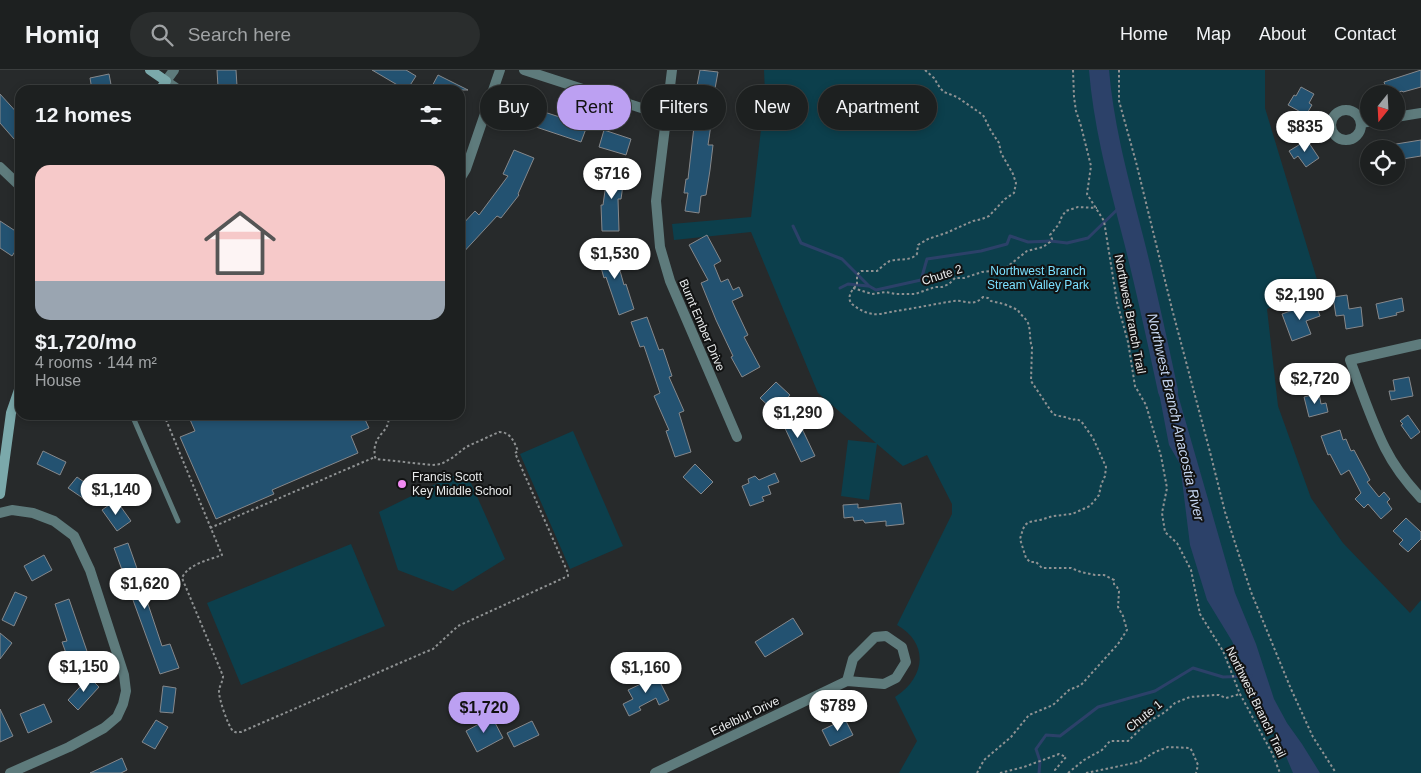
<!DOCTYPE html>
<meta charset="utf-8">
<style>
:root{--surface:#1d2020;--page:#2a2d2d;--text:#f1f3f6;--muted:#a0a3a5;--line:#3b3e3e;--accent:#bca0f2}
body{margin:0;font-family:Helvetica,sans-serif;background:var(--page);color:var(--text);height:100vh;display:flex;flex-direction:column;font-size:19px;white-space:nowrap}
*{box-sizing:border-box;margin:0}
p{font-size:16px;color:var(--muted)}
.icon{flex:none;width:28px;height:28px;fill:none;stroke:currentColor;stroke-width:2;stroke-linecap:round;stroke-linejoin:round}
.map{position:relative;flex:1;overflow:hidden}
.sheet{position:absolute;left:15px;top:15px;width:450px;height:335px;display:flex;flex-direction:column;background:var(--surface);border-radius:15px;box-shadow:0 2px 8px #0003,0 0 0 1px var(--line)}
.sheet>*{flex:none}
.hud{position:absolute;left:480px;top:15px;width:475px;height:45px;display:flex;gap:10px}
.needle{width:32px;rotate:198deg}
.controls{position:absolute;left:1360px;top:15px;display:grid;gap:10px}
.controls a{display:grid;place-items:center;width:45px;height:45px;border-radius:50%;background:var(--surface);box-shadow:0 2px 8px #0003,0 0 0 1px var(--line);font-size:25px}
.price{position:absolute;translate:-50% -42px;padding:0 11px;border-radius:18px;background:#fff;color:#222;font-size:16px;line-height:32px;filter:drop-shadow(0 1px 2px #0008)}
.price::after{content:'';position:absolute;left:50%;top:30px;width:15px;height:11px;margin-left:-8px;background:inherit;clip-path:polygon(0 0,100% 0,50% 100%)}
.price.current{background:var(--accent);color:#111}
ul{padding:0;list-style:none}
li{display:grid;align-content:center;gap:10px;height:265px;padding:0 20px}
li+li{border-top:1px solid var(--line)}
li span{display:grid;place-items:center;height:155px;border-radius:15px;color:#555}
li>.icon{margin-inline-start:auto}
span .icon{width:90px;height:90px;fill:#fffc;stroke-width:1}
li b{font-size:21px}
h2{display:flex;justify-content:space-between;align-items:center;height:60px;padding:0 20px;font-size:21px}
.tag{padding:0 18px;border-radius:22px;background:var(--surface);box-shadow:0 2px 8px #0003,0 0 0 1px var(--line);font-size:18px;line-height:45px}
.tag.current{background:var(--accent);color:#111}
header{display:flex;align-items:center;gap:30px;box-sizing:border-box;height:70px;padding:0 25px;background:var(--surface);border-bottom:1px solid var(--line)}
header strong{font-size:24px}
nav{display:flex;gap:28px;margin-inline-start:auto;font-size:18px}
.search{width:350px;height:45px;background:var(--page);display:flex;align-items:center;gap:12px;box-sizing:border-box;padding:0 18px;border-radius:28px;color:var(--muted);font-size:19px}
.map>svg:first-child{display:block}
.green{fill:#0c3f4c}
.water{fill:#2c4169}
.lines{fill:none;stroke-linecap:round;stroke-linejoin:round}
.stream{stroke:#2c4169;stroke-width:3}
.river{stroke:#2c4169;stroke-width:20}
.building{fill:#235271;stroke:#86888b}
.path{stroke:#8f9293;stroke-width:2;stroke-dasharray:2.5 2.5;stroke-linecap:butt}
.lane{stroke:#5e7b7c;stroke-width:5}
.street{stroke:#5e7b7c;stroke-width:10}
.secondary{stroke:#7ba9ab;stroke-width:10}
.poi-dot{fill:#f28af3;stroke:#111212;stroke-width:2}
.labels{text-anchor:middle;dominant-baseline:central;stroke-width:4;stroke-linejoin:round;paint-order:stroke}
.park-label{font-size:12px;fill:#7be0ff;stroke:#111212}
.street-label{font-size:12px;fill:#e9ebec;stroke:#111212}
.poi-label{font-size:12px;fill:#e9ebec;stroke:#111212;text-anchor:start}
.water-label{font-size:14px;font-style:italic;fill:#c7d7f2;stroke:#111212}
</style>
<header>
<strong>Homiq</strong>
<div class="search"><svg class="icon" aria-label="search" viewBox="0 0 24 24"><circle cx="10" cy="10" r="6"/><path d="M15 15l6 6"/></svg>Search here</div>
<nav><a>Home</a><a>Map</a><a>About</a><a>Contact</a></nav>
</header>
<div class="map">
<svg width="1421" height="703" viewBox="0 0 1421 703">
<rect width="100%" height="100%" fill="#272a2b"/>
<!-- green -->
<g class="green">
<path d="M764 0H1265V38L1319 216 1267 239 1278 336 1311 428 1343 473 1410 543 1421 530V703H899L917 671 895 627C925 608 930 574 897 555L952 444V434L927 385 903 396 877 374 869 430 841 426 848 370 876 373 818 323 751 162 674 170 672 154 751 147 765 24Z"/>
<path d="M573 361 623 476 570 499 520 384Z"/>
<path d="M452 406 471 413 505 489 453 521 398 500 379 442Z"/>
<path d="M351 474 385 556 241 615 207 533Z"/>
</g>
<!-- water -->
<path class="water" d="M1151 281 1174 311 1235 523 1256 574 1274 629 1287 653 1302 674 1320 703H1293L1272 653 1254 633 1250 611 1232 571 1207 530 1190 475 1180 394 1169 375Z"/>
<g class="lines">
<!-- stream -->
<g class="stream">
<path d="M793 156 801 173 842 189 869 216 876 220 921 210 927 189 981 181 1007 174 1010 166 1028 172 1051 171 1067 173 1088 168 1124 133"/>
<path d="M840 218 848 214 868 216"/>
<path d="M1039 703 1040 691 1036 679 1046 665 1060 666 1098 637 1155 621 1193 598 1223 607 1251 606"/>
</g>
<!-- river -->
<path class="river" d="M1099 0C1104 61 1121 120 1136 179 1148 227 1158 274 1168 321"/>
</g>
<!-- building -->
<g class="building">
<path d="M217 0H236L237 16 218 17Z"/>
<path d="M372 0H406L416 6 407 20H406Z"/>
<path d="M700 0 718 2 714 24 696 21Z"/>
<path d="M1421 0V17L1403 22 1402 21 1394 24H1388L1384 12Z"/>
<path d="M109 4 112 20H92L90 8Z"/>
<path d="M438 5 468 20H430Z"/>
<path d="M1301 17 1314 24 1309 33 1312 35 1306 45 1288 35 1294 25 1296 26Z"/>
<path d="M0 24 20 46V65L14 69 0 53Z"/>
<path d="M523 35 587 56 581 72 518 51Z"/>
<path d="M696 39 713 41 708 75H713L710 100 706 125 701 126 699 143 685 141 688 123H684L686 109H688Z"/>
<path d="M604 60 631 69 626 85 599 77Z"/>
<path d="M1307 70 1319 88 1306 97 1298 86 1294 89 1289 81Z"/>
<path d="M1421 70V86L1396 90V74Z"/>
<path d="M514 80 534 88 518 124 519 125 501 148 497 146 460 186V157L475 141 479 145 508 106 503 104Z"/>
<path d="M608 99 625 101 621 129H618L619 161H602L601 135H603Z"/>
<path d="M0 151 20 164V174L12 186 0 178Z"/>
<path d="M707 165 721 191 714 195 721 212 728 209 733 220 739 217 743 226 732 231 748 265 744 267 760 297 742 307 731 287 733 286 716 250 701 213 708 210 689 175Z"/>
<path d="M613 176 624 215 626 214 634 239 619 245 606 207 604 208 596 180Z"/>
<path d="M1347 225 1349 239 1361 237 1363 256 1346 259 1344 245 1336 246 1333 227Z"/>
<path d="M1402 228 1404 241 1396 243 1397 245 1379 249 1376 234Z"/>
<path d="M1315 232 1320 246 1306 251 1311 264 1292 271 1282 244Z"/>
<path d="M647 247 659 280 663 279 672 306 669 307 684 341 679 343 691 382 675 387 666 361 669 360 654 326 660 323 644 276 640 277 631 252Z"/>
<path d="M1409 307 1413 326 1391 330 1389 321H1395L1393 310Z"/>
<path d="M776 312 790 325 775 342 760 328Z"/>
<path d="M1319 323 1321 334 1326 333 1328 342 1309 347 1304 327Z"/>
<path d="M188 345H363L369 358 351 366 358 383 272 420 274 424 216 449 180 367 195 361Z"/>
<path d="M1408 345 1420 362 1411 369 1401 355 1403 354 1400 351Z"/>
<path d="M796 346 815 386 801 392 782 352Z"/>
<path d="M1340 360 1343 370 1346 369 1351 381 1354 380 1370 410 1367 412 1379 427 1384 422 1390 429 1387 432 1392 439 1381 449 1368 434 1364 438 1355 429 1361 423 1349 400 1341 405 1330 384 1328 385 1321 366Z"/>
<path d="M43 381 66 392 60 405 37 394Z"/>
<path d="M695 394 713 412 701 424 683 407Z"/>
<path d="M775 403 779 412 768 416 771 424 762 427 764 431 750 436 742 416 749 413 748 409 755 406 759 410Z"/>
<path d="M77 407 98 422 90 433 68 418Z"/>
<path d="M116 430 131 451 117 461 102 440Z"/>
<path d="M901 433 904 454 886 456V451L865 453 863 450 854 451 853 447 844 448 843 435 858 434V438Z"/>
<path d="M1406 448 1421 462V469L1408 482 1399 474 1403 470 1393 461Z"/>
<path d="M128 473 140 507 145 506 152 526 146 528 162 576 170 574 179 598 160 604 114 478Z"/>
<path d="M44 485 52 500 32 511 24 496Z"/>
<path d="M15 522 27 527 14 556 2 550Z"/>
<path d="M69 529 90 590 71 597 62 572 67 571 55 534Z"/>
<path d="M793 548 803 564 765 587 755 572Z"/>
<path d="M0 563 12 573 0 589Z"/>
<path d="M654 600 669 630 659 635 656 628 639 637 641 640 629 646 623 634 633 629 628 620 645 612 642 606Z"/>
<path d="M89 607 99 617 78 640 68 630Z"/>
<path d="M163 616 176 618 173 643 160 642Z"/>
<path d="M44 634 52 652 28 663 20 644Z"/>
<path d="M0 639 13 666 0 672Z"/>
<path d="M492 647 503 668 477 682 466 661Z"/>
<path d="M845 649 853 665 830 676 822 660Z"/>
<path d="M156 650 168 657 155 679 142 672Z"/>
<path d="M532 651 539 665 514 677 507 663Z"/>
<path d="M122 688 127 700 121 703H90Z"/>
</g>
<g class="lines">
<!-- path -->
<g class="path">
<path d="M925 0 934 8 940 18 944 22 957 27 983 45 991 61 999 73 1001 83 1013 104 1016 113 1014 123 1005 129 989 146 982 149 973 151 946 163 928 169 918 175 917 184C909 192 900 188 890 191 885 193 881 198 877 201H861L857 205V215C852 219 846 228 852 234 858 239 865 243 873 244 880 245 889 242 896 241 916 238 935 234 954 231 964 229 972 238 983 227L988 228 991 231 1004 234 1018 240C1020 245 1026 248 1028 253 1031 261 1029 269 1032 277L1031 311 1053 344C1059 347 1066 346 1072 350L1076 349 1081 351 1093 368 1106 397 1105 406 1101 415 1099 425 1090 436 1072 444 1053 446 1040 450 1029 452 1025 455 1023 459 1020 469 1026 488 1030 492H1036L1042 498H1071L1081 502 1095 505H1104L1114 510V514L1117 517 1119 521 1118 537 1123 546 1127 560 1118 574 1081 615 1069 620 1053 635 1029 645 1011 667 984 690 977 703"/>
<path d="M1073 0 1074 27 1076 41 1081 56 1091 96 1087 124 1104 151 1117 232 1128 272 1135 316 1146 335 1161 386 1167 418 1162 443 1165 462 1177 473 1191 500 1200 544 1223 581 1240 624 1272 683 1280 703"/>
<path d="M1119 0V31L1136 92 1172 239 1210 382 1225 442 1251 522 1291 619 1313 667 1336 703"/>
<path d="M853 218 872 224 886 222 895 224H915L935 217H942L949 214 955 208H964L982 202 1002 200 1007 197 1027 181 1043 177 1050 172 1052 169 1050 165 1059 154 1062 146 1066 141 1078 137 1097 138"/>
<path d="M164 345 222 485C209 490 188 494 182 508L223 606C223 612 219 616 219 622 219 629 228 656 233 661 236 663 237 662 241 662L423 583 433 579 458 556 568 506V503L515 383 518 381C514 372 511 362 499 362L466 377 452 388 441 394 432 395 376 389 375 387C371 363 392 363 388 345"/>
<path d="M210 458 375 387"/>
<path d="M1000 703 1024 697 1059 684 1066 687 1055 700 1056 703"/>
<path d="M1068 703 1084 690 1102 680 1110 671H1128L1148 652 1165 642 1175 633 1190 627 1215 625H1219L1226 628 1240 624"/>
<path d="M1086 703 1139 692 1155 682 1168 677 1190 678 1192 681 1198 695 1196 703"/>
</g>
<!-- lane -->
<path class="lane" d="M132 345 178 451"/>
<!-- street -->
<g class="street">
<path d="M174 0 166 11 179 20"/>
<path d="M524 0 666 46"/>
<path d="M672 0 656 131 660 177 670 211 737 367"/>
<circle cx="1346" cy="55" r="15"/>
<path d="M1396 47 1421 43"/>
<path d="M1361 53 1373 51"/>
<path d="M0 97 20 116"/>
<path d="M460 109 466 99 500 0"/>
<path d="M1421 274 1350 290C1361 319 1371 350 1385 378 1394 396 1407 413 1421 428"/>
<path d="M0 443 12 440 33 443 54 451 74 466 90 500 124 605 126 621 123 634 117 647 104 658 69 677 10 703"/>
<path d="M655 703 847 611 884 614 896 608 906 592 902 577 886 566 875 567 853 589 847 611"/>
</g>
<!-- secondary -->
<g class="secondary">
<path d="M150 0 166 11 160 20"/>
<path d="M0 424 11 343 20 317"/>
</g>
</g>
<!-- markers -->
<circle class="poi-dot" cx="402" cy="414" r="5"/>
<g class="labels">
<!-- park labels -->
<g class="park-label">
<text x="1038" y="201">Northwest Branch<tspan x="1038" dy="14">Stream Valley Park</tspan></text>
</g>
<!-- street labels -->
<g class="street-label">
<text transform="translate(942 205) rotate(-18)">Chute 2</text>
<text transform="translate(1130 244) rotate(79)">Northwest Branch Trail</text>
<text transform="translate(702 255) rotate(67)">Burnt Ember Drive</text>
<text transform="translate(1256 632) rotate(64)">Northwest Branch Trail</text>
<text transform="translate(745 646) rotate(-26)">Edelblut Drive</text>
<text transform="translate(1144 646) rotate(-39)">Chute 1</text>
</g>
<!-- poi labels -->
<g class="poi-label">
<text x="412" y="407">Francis Scott<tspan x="412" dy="14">Key Middle School</tspan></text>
</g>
<!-- water labels -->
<g class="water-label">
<text transform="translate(1176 347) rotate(77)">Northwest Branch Anacostia River</text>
</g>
</g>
</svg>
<div class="controls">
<a><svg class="needle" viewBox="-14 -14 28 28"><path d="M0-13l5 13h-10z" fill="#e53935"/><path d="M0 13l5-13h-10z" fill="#a0a3a5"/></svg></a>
<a><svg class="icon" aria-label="locate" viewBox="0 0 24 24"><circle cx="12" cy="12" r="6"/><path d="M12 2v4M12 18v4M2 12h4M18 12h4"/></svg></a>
</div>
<b class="price" style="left:1305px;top:83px">$835</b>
<b class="price" style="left:612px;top:130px">$716</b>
<b class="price" style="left:615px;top:210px">$1,530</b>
<b class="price" style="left:1300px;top:251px">$2,190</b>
<b class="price" style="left:1315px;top:335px">$2,720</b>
<b class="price" style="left:798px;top:369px">$1,290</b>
<b class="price" style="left:116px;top:446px">$1,140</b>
<b class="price" style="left:145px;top:540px">$1,620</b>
<b class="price" style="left:84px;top:623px">$1,150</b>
<b class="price" style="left:646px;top:624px">$1,160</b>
<b class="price" style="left:838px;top:662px">$789</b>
<b class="price current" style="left:484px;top:664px">$1,720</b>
<div class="hud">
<a class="tag">Buy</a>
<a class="tag current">Rent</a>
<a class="tag">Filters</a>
<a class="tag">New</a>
<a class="tag">Apartment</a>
</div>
<section class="sheet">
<h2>12 homes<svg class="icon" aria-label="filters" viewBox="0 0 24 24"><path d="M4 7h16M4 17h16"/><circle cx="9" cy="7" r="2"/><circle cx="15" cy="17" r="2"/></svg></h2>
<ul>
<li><span style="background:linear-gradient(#f6c9c9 75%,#9aa5b1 0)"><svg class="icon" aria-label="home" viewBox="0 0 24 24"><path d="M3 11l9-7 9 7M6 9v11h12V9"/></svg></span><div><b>$1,720/mo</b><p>4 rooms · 144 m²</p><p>House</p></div></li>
</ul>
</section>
</div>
